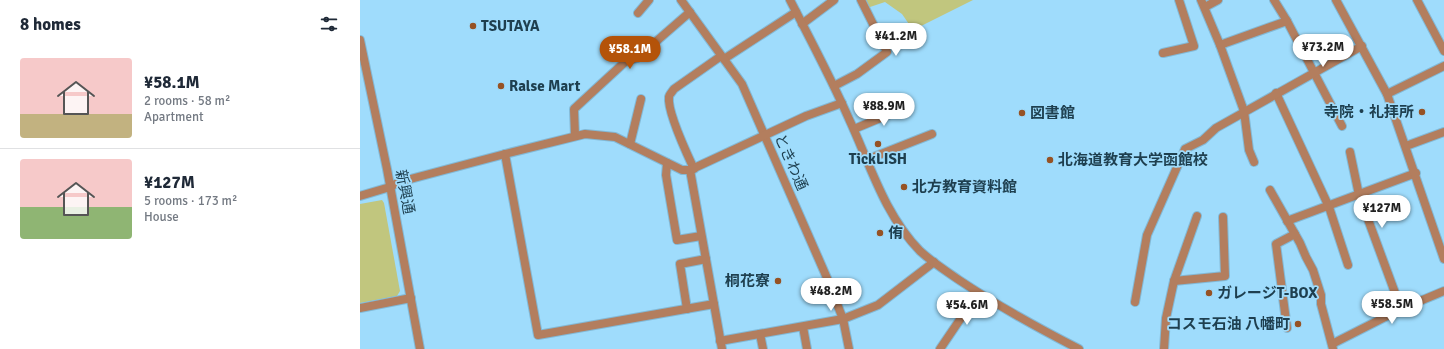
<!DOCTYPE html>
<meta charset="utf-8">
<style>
:root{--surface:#fff;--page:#f6f6f7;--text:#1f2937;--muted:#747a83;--line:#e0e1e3;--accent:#b45309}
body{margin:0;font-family:Signika,"Noto Sans JP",sans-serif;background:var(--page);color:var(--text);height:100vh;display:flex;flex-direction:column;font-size:15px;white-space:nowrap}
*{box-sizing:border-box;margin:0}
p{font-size:13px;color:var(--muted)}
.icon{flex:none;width:22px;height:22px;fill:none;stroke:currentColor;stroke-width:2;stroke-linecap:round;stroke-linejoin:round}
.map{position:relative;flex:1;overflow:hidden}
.side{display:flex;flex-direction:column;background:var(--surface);width:360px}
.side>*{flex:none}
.price{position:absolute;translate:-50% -34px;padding:0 9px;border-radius:14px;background:#fff;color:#222;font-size:13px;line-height:26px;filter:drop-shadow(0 1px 2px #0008)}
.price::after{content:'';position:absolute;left:50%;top:24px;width:12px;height:9px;margin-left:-6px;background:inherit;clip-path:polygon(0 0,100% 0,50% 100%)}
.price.current{background:var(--accent);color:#fff}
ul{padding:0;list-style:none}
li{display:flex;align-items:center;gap:12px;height:100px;padding:0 20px}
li+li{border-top:1px solid var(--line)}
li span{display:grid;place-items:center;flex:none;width:112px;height:80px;border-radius:4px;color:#555}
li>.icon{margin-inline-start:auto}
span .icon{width:48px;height:48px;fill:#fffc;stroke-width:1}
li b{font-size:17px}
h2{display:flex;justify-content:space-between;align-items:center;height:48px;padding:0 20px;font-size:17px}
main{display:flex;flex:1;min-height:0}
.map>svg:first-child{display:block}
.green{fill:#c1c67e}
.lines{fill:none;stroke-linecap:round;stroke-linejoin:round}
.minor-casing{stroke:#83b9d6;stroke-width:10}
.tertiary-casing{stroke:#83b9d6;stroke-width:10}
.minor{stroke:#b37e5e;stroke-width:8}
.tertiary{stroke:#b37e5e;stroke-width:8}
.poi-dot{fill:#965224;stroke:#9fdcfc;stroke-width:1.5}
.labels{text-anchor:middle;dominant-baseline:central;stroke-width:3.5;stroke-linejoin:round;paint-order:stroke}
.poi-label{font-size:15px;font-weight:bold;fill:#1e3f4f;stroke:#9fdcfc;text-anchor:start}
.street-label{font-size:15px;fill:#1e3f4f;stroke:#9fdcfc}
</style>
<main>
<section class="side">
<h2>8 homes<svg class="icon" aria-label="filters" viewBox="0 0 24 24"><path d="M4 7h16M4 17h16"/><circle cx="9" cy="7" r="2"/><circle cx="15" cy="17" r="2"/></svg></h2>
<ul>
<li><span style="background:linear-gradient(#f6c9c9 70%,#c2b280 0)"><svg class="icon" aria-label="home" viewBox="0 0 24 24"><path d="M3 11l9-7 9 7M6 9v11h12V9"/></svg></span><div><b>¥58.1M</b><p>2 rooms · 58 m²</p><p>Apartment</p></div></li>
<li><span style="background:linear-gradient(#f6c9c9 60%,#8fb573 0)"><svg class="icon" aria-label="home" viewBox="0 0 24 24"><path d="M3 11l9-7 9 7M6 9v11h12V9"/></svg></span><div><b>¥127M</b><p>5 rooms · 173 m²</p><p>House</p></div></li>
</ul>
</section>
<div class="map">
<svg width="1084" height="349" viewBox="0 0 1084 349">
<rect width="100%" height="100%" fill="#9fdcfc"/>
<!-- green -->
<g class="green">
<path d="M503 0H613L553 30 542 14 525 2 507 8Z"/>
<path d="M22 200 24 203 40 291 37 296 0 303V204Z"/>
</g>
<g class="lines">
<defs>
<g id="minor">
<path d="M841 0 860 45 884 111 889 150 894 162"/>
<path d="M1057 0 1084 51"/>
<path d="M845 7 858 0"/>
<path d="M278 13 289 0"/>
<path d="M927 21 982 126"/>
<path d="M442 24 474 0"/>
<path d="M860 45 927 21 914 0"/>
<path d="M803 53 834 46 819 0"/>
<path d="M364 59 436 12"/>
<path d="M474 86 497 74 527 52 501 0"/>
<path d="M916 93 969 207 988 265"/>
<path d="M1027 94 1084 66"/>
<path d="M494 129 547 107"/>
<path d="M215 136 214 109 266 61 277 58 330 12"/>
<path d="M270 144 281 99"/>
<path d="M1046 146 1084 132"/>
<path d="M990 152 999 195 1041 309"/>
<path d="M145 154 178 335 354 304"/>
<path d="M506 160 572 134"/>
<path d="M307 163 306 175 317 240 341 236"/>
<path d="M334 169C327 154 307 112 309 97 309 95 312 92 314 89L361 56"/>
<path d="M330 170 362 349"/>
<path d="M910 190 940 243 946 257 953 270 961 295V304L973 349"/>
<path d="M927 221 1056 173"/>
<path d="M814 281 865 276 863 217"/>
<path d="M775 302 787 235 825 149 843 140 856 128 1002 46"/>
<path d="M0 308 51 298"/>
<path d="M327 309 320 264 346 259"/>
<path d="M443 327 447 349"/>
<path d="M927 328 916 244 935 234"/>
<path d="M400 334 403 349"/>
<path d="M360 341 483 319 518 305 574 262"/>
<path d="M972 344 1041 309 1084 291"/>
<path d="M580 349 618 293"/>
<path d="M804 349 806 318 814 281 837 216"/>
</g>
<g id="tertiary">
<path d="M321 0 382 84 467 278 483 319 489 349"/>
<path d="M430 0C450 39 471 78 489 119 510 164 524 214 560 251 572 262 586 271 599 280 638 306 678 328 719 349"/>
<path d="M976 0 1027 94 1084 259"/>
<path d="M0 40 27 169 60 349"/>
<path d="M0 196 30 187 39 182 145 154 225 134 255 137 322 170H330L446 116 482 103"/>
</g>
</defs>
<!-- minor casing -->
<use href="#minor" class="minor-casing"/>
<!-- tertiary casing -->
<use href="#tertiary" class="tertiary-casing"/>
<!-- minor -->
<use href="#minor" class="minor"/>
<!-- tertiary -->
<use href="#tertiary" class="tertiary"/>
</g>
<!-- markers -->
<g class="poi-dot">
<circle cx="113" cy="26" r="4"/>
<circle cx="141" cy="86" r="4"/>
<circle cx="1062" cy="112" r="4"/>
<circle cx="662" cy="113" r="4"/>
<circle cx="518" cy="144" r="4"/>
<circle cx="690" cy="160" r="4"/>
<circle cx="544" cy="187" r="4"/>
<circle cx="520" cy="233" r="4"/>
<circle cx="418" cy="281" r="4"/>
<circle cx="849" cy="293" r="4"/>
<circle cx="938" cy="324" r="4"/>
</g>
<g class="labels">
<!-- poi labels -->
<g class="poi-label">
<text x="121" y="26">TSUTAYA</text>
<text x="149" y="86">Ralse Mart</text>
<text x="1054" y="112" text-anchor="end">寺院・礼拝所</text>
<text x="670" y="113">図書館</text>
<text x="518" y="159" text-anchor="middle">TickLISH</text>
<text x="698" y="160">北海道教育大学函館校</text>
<text x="552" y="187">北方教育資料館</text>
<text x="528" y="233">侑</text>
<text x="410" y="281" text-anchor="end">桐花寮</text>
<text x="857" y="293">ガレージT-BOX</text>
<text x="930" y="324" text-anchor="end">コスモ石油 八幡町</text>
</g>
<!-- street labels -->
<g class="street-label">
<text transform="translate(431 162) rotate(66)">ときわ通</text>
<text transform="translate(45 192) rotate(79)">新興通</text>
</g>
</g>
</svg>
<b class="price" style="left:536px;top:57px">¥41.2M</b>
<b class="price" style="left:963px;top:68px">¥73.2M</b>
<b class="price current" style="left:270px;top:70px">¥58.1M</b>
<b class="price" style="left:524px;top:127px">¥88.9M</b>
<b class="price" style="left:1022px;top:229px">¥127M</b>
<b class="price" style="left:471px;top:312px">¥48.2M</b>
<b class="price" style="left:1032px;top:325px">¥58.5M</b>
<b class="price" style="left:607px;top:326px">¥54.6M</b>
</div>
</main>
